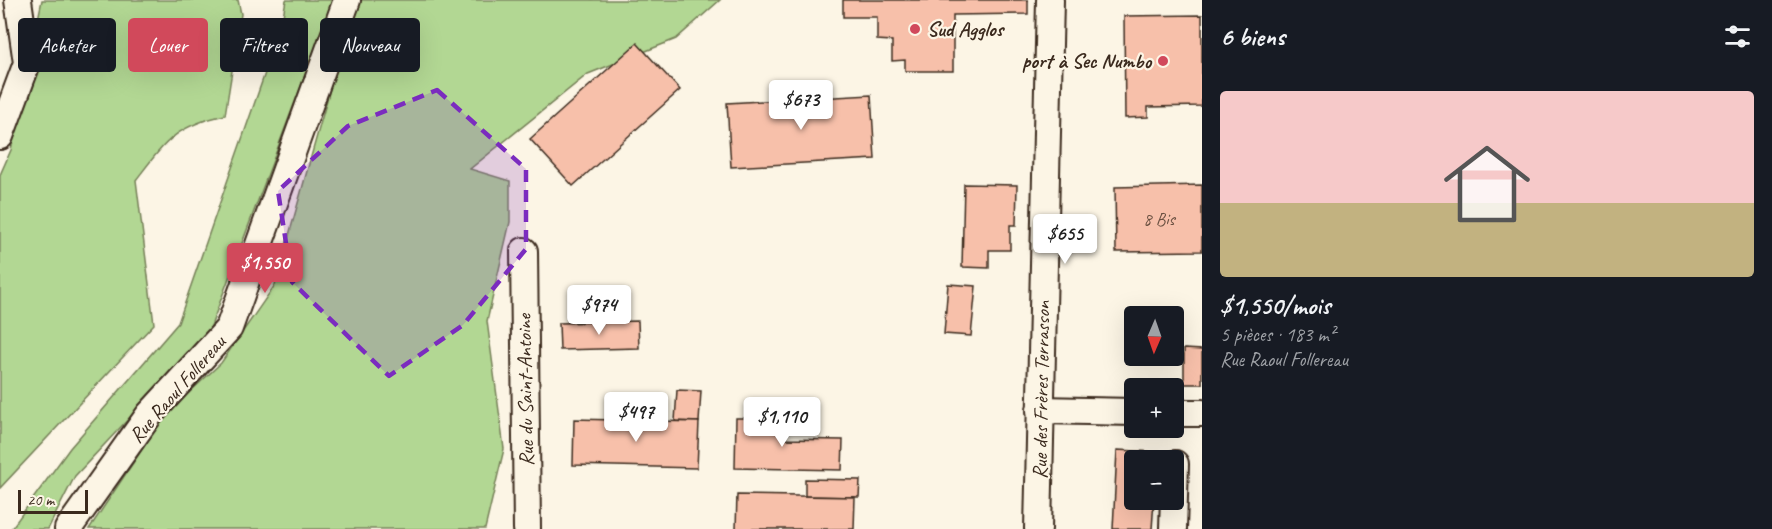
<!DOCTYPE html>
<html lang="fr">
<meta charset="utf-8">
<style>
:root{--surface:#171b24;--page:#242831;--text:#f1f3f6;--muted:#9ea1a6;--line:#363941;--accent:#d1495b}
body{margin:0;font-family:Caveat,sans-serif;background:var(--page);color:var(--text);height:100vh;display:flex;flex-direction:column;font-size:22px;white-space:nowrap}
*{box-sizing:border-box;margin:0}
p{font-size:20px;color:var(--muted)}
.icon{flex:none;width:33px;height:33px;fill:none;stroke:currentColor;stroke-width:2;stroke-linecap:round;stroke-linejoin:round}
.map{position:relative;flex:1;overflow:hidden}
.drawer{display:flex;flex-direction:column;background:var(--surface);width:570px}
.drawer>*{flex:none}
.banner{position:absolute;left:18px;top:18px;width:570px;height:54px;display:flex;gap:12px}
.needle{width:39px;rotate:182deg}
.tools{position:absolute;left:1124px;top:306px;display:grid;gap:12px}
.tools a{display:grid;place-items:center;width:60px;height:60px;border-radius:6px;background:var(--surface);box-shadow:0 6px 24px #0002;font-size:30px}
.scale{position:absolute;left:18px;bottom:15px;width:70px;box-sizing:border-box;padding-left:6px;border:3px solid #3b2a1e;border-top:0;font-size:16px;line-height:21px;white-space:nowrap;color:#3b2a1e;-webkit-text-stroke:4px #fcf5e5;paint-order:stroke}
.price{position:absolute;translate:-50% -51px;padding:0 14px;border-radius:6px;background:#fff;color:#222;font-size:20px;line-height:39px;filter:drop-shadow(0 2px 3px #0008)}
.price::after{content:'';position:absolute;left:50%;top:36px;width:18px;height:14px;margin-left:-9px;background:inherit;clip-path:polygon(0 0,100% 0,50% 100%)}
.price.selected{background:var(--accent);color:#fff}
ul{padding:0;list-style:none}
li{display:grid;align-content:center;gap:12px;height:318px;padding:0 18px}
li+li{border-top:2px solid var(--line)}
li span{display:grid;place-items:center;height:186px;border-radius:6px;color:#555}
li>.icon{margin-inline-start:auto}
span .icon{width:108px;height:108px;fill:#fffc;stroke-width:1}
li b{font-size:26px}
h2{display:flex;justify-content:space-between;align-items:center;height:72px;padding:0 18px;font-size:26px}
.chip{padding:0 21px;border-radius:6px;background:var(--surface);box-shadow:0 6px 24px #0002;font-size:21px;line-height:54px}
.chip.selected{background:var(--accent);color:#fff}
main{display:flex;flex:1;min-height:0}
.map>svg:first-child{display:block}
.green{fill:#b2d793;stroke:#768058;stroke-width:1.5}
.building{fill:#f7c0aa;stroke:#3b2a1e;stroke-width:1.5}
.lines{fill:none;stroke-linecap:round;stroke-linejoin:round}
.minor-casing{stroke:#3b2a1e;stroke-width:30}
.minor{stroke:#fcf5e5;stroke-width:26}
.marked{fill:#7b2cbf;fill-opacity:0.2;stroke:#7b2cbf;stroke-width:4.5;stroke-dasharray:12 8;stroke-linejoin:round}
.poi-dot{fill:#d1495b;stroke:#fcf5e5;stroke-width:2}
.labels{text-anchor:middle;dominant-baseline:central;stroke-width:4.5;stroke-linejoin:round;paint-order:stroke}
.number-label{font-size:18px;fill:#6a5041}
.poi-label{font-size:21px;font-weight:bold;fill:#3b2a1e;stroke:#fcf5e5;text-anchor:start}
.street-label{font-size:21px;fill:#3b2a1e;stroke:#fcf5e5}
</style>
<main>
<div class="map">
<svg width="1202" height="529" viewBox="0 0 1202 529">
<rect width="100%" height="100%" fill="#fcf5e5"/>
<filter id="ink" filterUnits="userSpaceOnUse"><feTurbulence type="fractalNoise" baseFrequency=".0167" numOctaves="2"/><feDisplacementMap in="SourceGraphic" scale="12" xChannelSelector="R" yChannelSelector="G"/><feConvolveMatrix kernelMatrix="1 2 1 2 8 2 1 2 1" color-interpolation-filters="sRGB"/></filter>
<g filter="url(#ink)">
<!-- green -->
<g class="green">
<path d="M42 0H238L241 14 225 115C175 126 166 141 136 180L154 324 0 488V175L11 150Z"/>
<path d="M286 0H333L208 334 75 476 48 529H11L70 448 178 323 281 27Z"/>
<path d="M355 0H720L676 39 588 74 470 169 510 181V222L487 321 504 449 485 529H89L165 415 221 363 275 285Z"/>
</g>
<!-- building -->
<g class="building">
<path d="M843 0H1028V14L953 15V71H905V60L892 61V41L877 40V17H843Z"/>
<path d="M1202 15V106L1148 107V117L1125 118 1124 16Z"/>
<path d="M637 43 680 90 573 186 530 139Z"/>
<path d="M871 95 875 159 731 167 727 103Z"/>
<path d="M964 184 1017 185 1016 225H1010V250H989V268L962 267Z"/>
<path d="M1202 185V251L1116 252 1115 187Z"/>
<path d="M948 284 976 286 971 336 944 334Z"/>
<path d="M638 321 639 348 560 350 559 323Z"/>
<path d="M1184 349 1202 350V384H1184Z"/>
<path d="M677 390 701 391 699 422 675 421Z"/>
<path d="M736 418H785L784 439 843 440 842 470 735 468Z"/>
<path d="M574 419 699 422 697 468 573 465Z"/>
<path d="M1117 450 1156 452V460H1134V500H1154L1152 529H1113Z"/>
<path d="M805 479 860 480 859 497 805 496Z"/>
<path d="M737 495 855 497 854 529H736Z"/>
</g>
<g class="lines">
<defs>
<g id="minor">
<path d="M0 136 27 63 18 0"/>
<path d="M524 251 527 529"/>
<path d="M1040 410 1134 412"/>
<path d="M1173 413H1202"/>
<path d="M68 529 149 415 229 328 347 0"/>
<path d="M1038 529 1050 0"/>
<path d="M1173 529 1175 464"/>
</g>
</defs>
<!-- minor casing -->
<use href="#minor" class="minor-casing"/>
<!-- minor -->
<use href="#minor" class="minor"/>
</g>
</g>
<!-- marked area -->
<path class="marked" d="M437 90 526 169V249L463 325 389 376 292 282 278 191 348 126Z"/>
<!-- markers -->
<g class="poi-dot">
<circle cx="915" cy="29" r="6"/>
<circle cx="1163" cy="61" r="6"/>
</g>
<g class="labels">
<!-- number labels -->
<g class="number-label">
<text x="1159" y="219">8 Bis</text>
</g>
<!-- poi labels -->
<g class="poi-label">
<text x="927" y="29">Sud Agglos</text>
<text x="1151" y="61" text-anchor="end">port à Sec Numbo</text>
</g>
<!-- street labels -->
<g class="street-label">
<text transform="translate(177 389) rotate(-49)">Rue Raoul Follereau</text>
<text transform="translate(525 390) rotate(-91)">Rue du Saint-Antoine</text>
<text transform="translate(1041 390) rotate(-89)">Rue des Frères Terrasson</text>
</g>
</g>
</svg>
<div class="tools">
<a><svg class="needle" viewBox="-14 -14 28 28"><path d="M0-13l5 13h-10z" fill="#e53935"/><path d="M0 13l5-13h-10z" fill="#9ea1a6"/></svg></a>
<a>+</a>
<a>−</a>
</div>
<div class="scale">20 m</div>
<b class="price" style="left:801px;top:131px">$673</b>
<b class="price" style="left:1065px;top:265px">$655</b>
<b class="price selected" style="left:265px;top:294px">$1,550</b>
<b class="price" style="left:599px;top:336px">$974</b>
<b class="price" style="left:636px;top:443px">$497</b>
<b class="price" style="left:782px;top:448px">$1,110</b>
<div class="banner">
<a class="chip">Acheter</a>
<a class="chip selected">Louer</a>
<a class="chip">Filtres</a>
<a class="chip">Nouveau</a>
</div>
</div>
<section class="drawer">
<h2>6 biens<svg class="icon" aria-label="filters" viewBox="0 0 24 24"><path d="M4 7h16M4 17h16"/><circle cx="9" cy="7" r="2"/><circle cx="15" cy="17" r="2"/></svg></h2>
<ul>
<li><span style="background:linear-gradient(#f6c9c9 60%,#c2b280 0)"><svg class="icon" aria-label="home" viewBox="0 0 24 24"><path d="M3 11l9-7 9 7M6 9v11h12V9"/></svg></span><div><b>$1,550/mois</b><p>5 pièces · 183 m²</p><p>Rue Raoul Follereau</p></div></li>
</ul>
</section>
</main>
